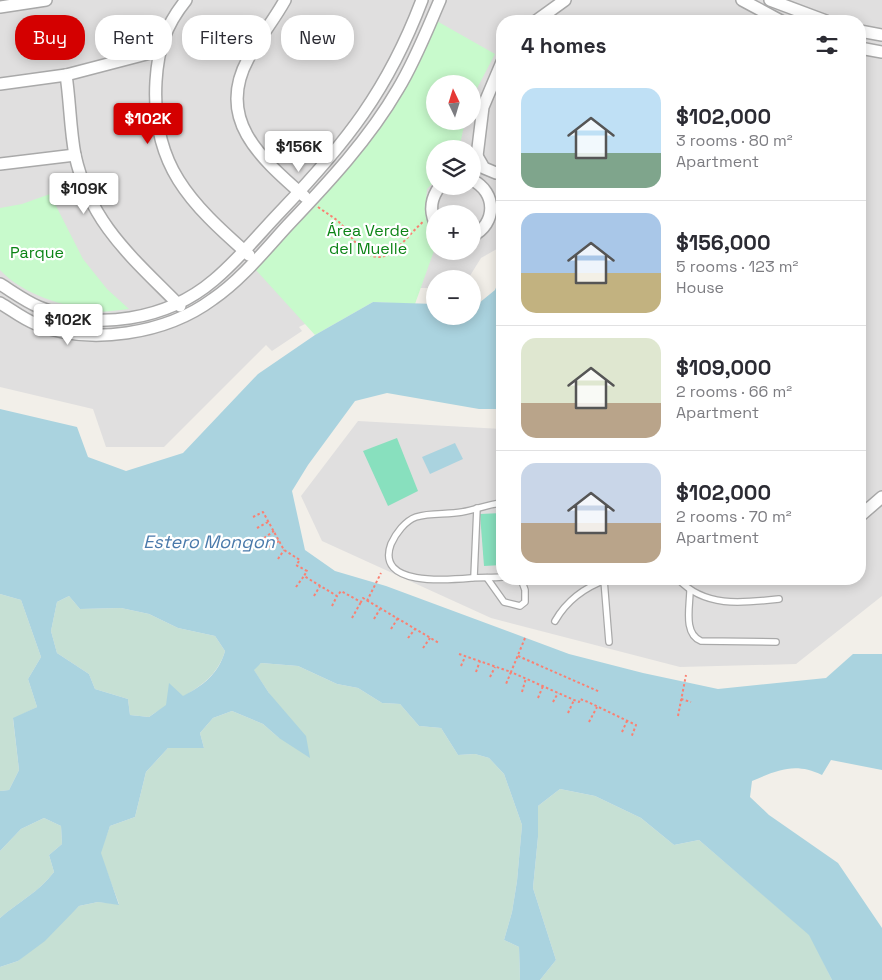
<!DOCTYPE html>
<meta charset="utf-8">
<style>
:root{--surface:#fff;--page:#f7f7f7;--text:#2b2b33;--muted:#7c7c81;--line:#e1e1e2;--accent:#d40000}
body{margin:0;font-family:"Space Grotesk",sans-serif;background:var(--page);color:var(--text);height:100vh;display:flex;flex-direction:column;font-size:19px;white-space:nowrap}
*{box-sizing:border-box;margin:0}
p{font-size:16px;color:var(--muted)}
.icon{flex:none;width:28px;height:28px;fill:none;stroke:currentColor;stroke-width:2;stroke-linecap:round;stroke-linejoin:round}
.map{position:relative;flex:1;overflow:hidden}
.drawer{position:absolute;left:496px;top:15px;width:370px;height:570px;display:flex;flex-direction:column;background:var(--surface);border-radius:20px;box-shadow:0 2px 12px #0003}
.drawer>*{flex:none}
.guide{position:absolute;left:15px;top:15px;width:406px;height:45px;display:flex;gap:10px}
.needle{width:32px;rotate:356deg}
.controls{position:absolute;left:426px;top:75px;display:grid;gap:10px}
.controls a{display:grid;place-items:center;width:55px;height:55px;border-radius:50%;background:var(--surface);box-shadow:0 2px 12px #0003;font-size:25px}
.price{position:absolute;translate:-50% -42px;padding:0 11px;border-radius:5px;background:#fff;color:#222;font-size:16px;line-height:32px;filter:drop-shadow(0 1px 2px #0008)}
.price::after{content:'';position:absolute;left:50%;top:30px;width:15px;height:11px;margin-left:-8px;background:inherit;clip-path:polygon(0 0,100% 0,50% 100%)}
.price.current{background:var(--accent);color:#fff}
ul{padding:0;list-style:none}
li{display:flex;align-items:center;gap:15px;height:125px;padding:0 25px}
li+li{border-top:1px solid var(--line)}
li span{display:grid;place-items:center;flex:none;width:140px;height:100px;border-radius:15px;color:#555}
li>.icon{margin-inline-start:auto}
span .icon{width:60px;height:60px;fill:#fffc;stroke-width:1}
li b{font-size:21px}
h2{display:flex;justify-content:space-between;align-items:center;height:60px;padding:0 25px;font-size:21px}
.tag{padding:0 18px;border-radius:20px;background:var(--surface);box-shadow:0 2px 12px #0003;font-size:18px;line-height:45px}
.tag.current{background:var(--accent);color:#fff}
.map>svg:first-child{display:block}
.residential{fill:#e0dfdf;fill-rule:evenodd}
.wetland{fill:#c6e0d4}
.park{fill:#c8facc}
.pitch{fill:#88e0be}
.water{fill:#aad3df;fill-rule:evenodd}
.lines{fill:none;stroke-linecap:round;stroke-linejoin:round}
.lane-casing{stroke:#a9a9a9;stroke-width:8}
.street-casing{stroke:#a9a9a9;stroke-width:14}
.path{stroke:#fa8072;stroke-width:2;stroke-dasharray:2.5 2.5;stroke-linecap:butt}
.lane{stroke:#fff;stroke-width:5.5}
.street{stroke:#fff;stroke-width:11}
.labels{text-anchor:middle;dominant-baseline:central;stroke-width:4.5;stroke-linejoin:round;paint-order:stroke}
.park-label{font-size:16px;fill:#0c8416;stroke:#fff}
.water-label{font-size:18px;font-style:italic;fill:#4a7aab;stroke:#fff}
</style>
<div class="map">
<svg width="882" height="980" viewBox="0 0 882 980">
<rect width="100%" height="100%" fill="#f2efe9"/>
<!-- residential -->
<path class="residential" d="M0 0H882V596L796 664 680 667 491 618 322 541 301 496 358 421 502 429V579H860V21H502V246L481 258 468 279H435V288H378L299 327 302 331 272 351 266 345 164 447H106L93 409 0 387ZM435 84H472V121H435ZM435 149H472V186H435ZM435 214H472V251H435Z"/>
<!-- wetland -->
<g class="wetland">
<path d="M0 594 21 600 41 657 28 679 37 707 13 719 19 770 9 790 0 791Z"/>
<path d="M69 596 80 609 121 608 149 614 178 628 215 636 225 651C215 687 177 697 149 717L130 715 128 699 95 689 89 674 57 653 51 631 57 602Z"/>
<path d="M261 663 298 666 337 684 358 688 382 703 400 704 419 726 441 728 458 755 475 754 489 758 504 774 522 825 517 881 512 912 504 940 519 947 520 980H0V967L18 961 79 906 98 902 119 904 100 853 110 826 135 817 146 772 168 748H204L200 733 213 718 232 711 263 724 279 738 269 693 253 669Z"/>
<path d="M560 789 595 796 641 818 674 845 699 840 810 935 832 980H540L556 960 533 888 538 837V806Z"/>
<path d="M44 818 61 826 62 844 49 855 54 872C39 892 18 902 0 918V851L21 829Z"/>
</g>
<!-- park -->
<g class="park">
<path d="M435 20 495 54 473 96 472 84H435V121H465L459 149H435V181L427 189C426 204 422 223 435 234V248L415 304 373 302 315 335 255 269 318 203 387 119Z"/>
<path d="M50 194 83 259 107 289 129 309C118 310 105 313 95 311 63 306 22 294 0 270V208L22 204Z"/>
</g>
<!-- pitch -->
<g class="pitch">
<path d="M397 438 418 491 388 506 363 451Z"/>
<path d="M502 513V565L484 566 480 514Z"/>
</g>
<!-- water -->
<g class="water">
<path d="M502 273V409H479L387 393 355 401 308 465 292 491 305 550 335 571 386 586 569 654 643 673 718 689 826 678 853 654H882V770L831 760 822 775C795 762 778 770 752 781L750 797 769 815 838 863 882 928V980H832L809 935 699 840 674 845 641 818 595 796 560 789 538 806V837L533 888 556 960 540 980H520L519 947 504 940 512 912 517 881 522 825 504 774 489 758 475 754 458 755 441 728 419 726 400 704 382 703 358 688 337 684 298 666 261 663 254 670 269 693 306 736 310 758 279 738 263 724 232 711 213 718 200 733 204 748H168L146 772 135 817 110 826 101 853 119 905 98 902 79 906 45 941 18 961 0 967V918C18 902 39 892 54 872L49 855 62 844 61 826 44 818 21 829 0 851V791L9 790 19 770 13 718 37 707 28 679 41 657 21 600 0 594V409L77 427 88 457 126 471 183 453 258 374 315 335 373 302 435 304V316H472L473 308 495 290ZM69 596 80 609 121 608 149 614 178 628 215 636 225 651C219 673 203 686 183 696L169 683 166 705 149 717 130 715 128 699 95 689 89 674 57 653 51 631 57 602Z"/>
<path d="M455 443 463 459 430 474 422 457Z"/>
</g>
<g class="lines">
<defs>
<g id="lane">
<path d="M502 503C488 504 476 510 462 512 447 515 431 512 416 517 405 521 396 533 391 544 375 587 449 580 472 578 482 577 492 578 502 577"/>
<path d="M474 577 477 508"/>
<path d="M487 578 504 602 520 606 525 602V590L521 579"/>
<path d="M678 579C705 608 743 603 779 599"/>
<path d="M604 580 609 642"/>
<path d="M690 590C690 606 683 634 701 641L776 642"/>
<path d="M555 621C567 600 585 587 608 579"/>
</g>
<g id="street">
<path d="M186 0C165 26 158 49 156 81 151 165 190 203 249 255"/>
<path d="M285 0C274 20 259 38 248 59 215 120 262 159 305 197"/>
<path d="M742 0 781 21"/>
<path d="M770 0 826 21"/>
<path d="M0 7 46 0"/>
<path d="M536 21 565 0"/>
<path d="M860 31 882 35"/>
<path d="M860 48 882 52"/>
<path d="M66 75C70 101 70 129 75 155 90 224 134 259 180 306"/>
<path d="M0 84 66 75 158 51"/>
<path d="M477 156 484 168 496 173"/>
<path d="M0 164 75 155"/>
<path d="M472 170 477 156 483 107 502 62"/>
<path d="M472 180C497 192 497 224 472 236"/>
<path d="M435 223C429 209 431 198 440 186"/>
<path d="M0 284C13 292 25 301 39 307 96 332 167 320 214 280 238 260 258 235 280 212 346 143 388 90 422 0"/>
<path d="M0 303C12 310 23 319 36 324 90 346 166 334 213 299 242 279 265 250 288 225 328 183 369 139 398 89 415 61 427 30 440 0"/>
<path d="M860 516 882 497"/>
</g>
</defs>
<!-- lane casing -->
<use href="#lane" class="lane-casing"/>
<!-- street casing -->
<use href="#street" class="street-casing"/>
<!-- path -->
<g class="path">
<path d="M318 207C326 213 334 217 341 224 352 235 366 267 389 254 402 246 411 232 423 222"/>
<path d="M253 517 263 512 284 550 300 560 296 565 307 571 304 576 337 596 341 591 361 602 363 598 439 643"/>
<path d="M257 528 268 522"/>
<path d="M264 538 274 531"/>
<path d="M268 547 279 541"/>
<path d="M278 559 284 550"/>
<path d="M296 587 304 576"/>
<path d="M314 596 320 586"/>
<path d="M367 601 381 573"/>
<path d="M332 606 337 596"/>
<path d="M352 618 361 602"/>
<path d="M374 619 380 609"/>
<path d="M391 629 398 618"/>
<path d="M408 638 415 629"/>
<path d="M525 638 511 672 574 700 579 702 580 699 588 702 636 725 631 738"/>
<path d="M423 648 430 638"/>
<path d="M459 654 511 672 506 684"/>
<path d="M518 656 600 692"/>
<path d="M461 666 465 657"/>
<path d="M476 672 480 661"/>
<path d="M490 677 495 667"/>
<path d="M522 692 526 678"/>
<path d="M538 698 543 686"/>
<path d="M681 699 691 702"/>
<path d="M553 702 558 693"/>
<path d="M568 713 574 700"/>
<path d="M678 716 686 675"/>
<path d="M589 722 597 707"/>
<path d="M622 732 627 721"/>
</g>
<!-- lane -->
<use href="#lane" class="lane"/>
<!-- street -->
<use href="#street" class="street"/>
</g>
<g class="labels">
<!-- park labels -->
<g class="park-label">
<text x="368" y="230">Área Verde<tspan x="368" dy="18">del Muelle</tspan></text>
<text x="37" y="252">Parque</text>
</g>
<!-- water labels -->
<g class="water-label">
<text x="209" y="541">Estero Mongon</text>
</g>
</g>
</svg>
<div class="controls">
<a><svg class="needle" viewBox="-14 -14 28 28"><path d="M0-13l5 13h-10z" fill="#e53935"/><path d="M0 13l5-13h-10z" fill="#7c7c81"/></svg></a>
<a><svg class="icon" aria-label="layers" viewBox="0 0 24 24"><path d="M12 4l9 5-9 5-9-5zM3 14l9 5 9-5"/></svg></a>
<a>+</a>
<a>−</a>
</div>
<b class="price current" style="left:148px;top:145px">$102K</b>
<b class="price" style="left:299px;top:173px">$156K</b>
<b class="price" style="left:84px;top:215px">$109K</b>
<b class="price" style="left:68px;top:346px">$102K</b>
<div class="guide">
<a class="tag current">Buy</a>
<a class="tag">Rent</a>
<a class="tag">Filters</a>
<a class="tag">New</a>
</div>
<section class="drawer">
<h2>4 homes<svg class="icon" aria-label="filters" viewBox="0 0 24 24"><path d="M4 7h16M4 17h16"/><circle cx="9" cy="7" r="2"/><circle cx="15" cy="17" r="2"/></svg></h2>
<ul>
<li><span style="background:linear-gradient(#bfe0f5 65%,#7fa58c 0)"><svg class="icon" aria-label="home" viewBox="0 0 24 24"><path d="M3 11l9-7 9 7M6 9v11h12V9"/></svg></span><div><b>$102,000</b><p>3 rooms · 80 m²</p><p>Apartment</p></div></li>
<li><span style="background:linear-gradient(#a9c7e8 60%,#c2b280 0)"><svg class="icon" aria-label="home" viewBox="0 0 24 24"><path d="M3 11l9-7 9 7M6 9v11h12V9"/></svg></span><div><b>$156,000</b><p>5 rooms · 123 m²</p><p>House</p></div></li>
<li><span style="background:linear-gradient(#dfe7d0 65%,#b9a48a 0)"><svg class="icon" aria-label="home" viewBox="0 0 24 24"><path d="M3 11l9-7 9 7M6 9v11h12V9"/></svg></span><div><b>$109,000</b><p>2 rooms · 66 m²</p><p>Apartment</p></div></li>
<li><span style="background:linear-gradient(#c9d6e8 60%,#b9a48a 0)"><svg class="icon" aria-label="home" viewBox="0 0 24 24"><path d="M3 11l9-7 9 7M6 9v11h12V9"/></svg></span><div><b>$102,000</b><p>2 rooms · 70 m²</p><p>Apartment</p></div></li>
</ul>
</section>
</div>
